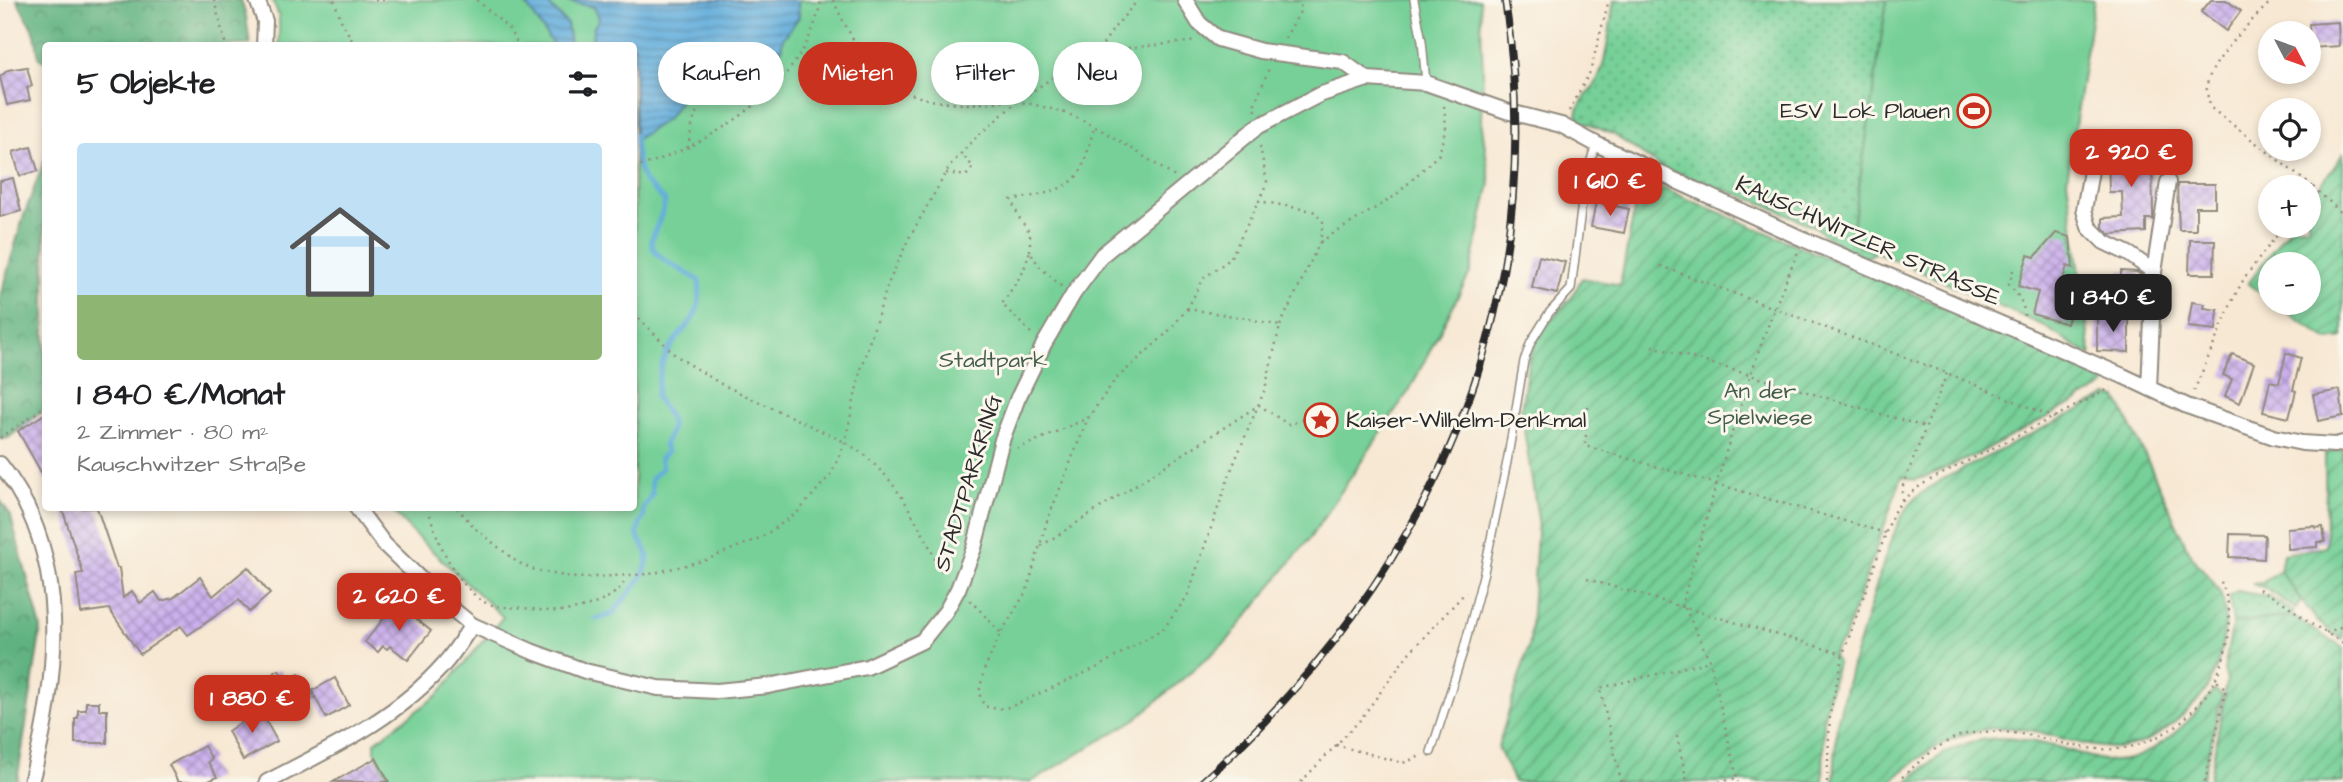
<!DOCTYPE html>
<html lang="de">
<meta charset="utf-8">
<style>
:root{--surface:#fff;--page:#f6f6f6;--text:#202124;--muted:#757577;--line:#e0e0e0;--accent:#c8321e}
body{margin:0;font-family:"Architects Daughter",sans-serif;background:var(--page);color:var(--text);height:100vh;display:flex;flex-direction:column;font-size:26px;white-space:nowrap}
*{box-sizing:border-box;margin:0}
p{font-size:23px;color:var(--muted)}
.icon{flex:none;width:38px;height:38px;fill:none;stroke:currentColor;stroke-width:2;stroke-linecap:round;stroke-linejoin:round}
.map{position:relative;flex:1;overflow:hidden}
.side{position:absolute;left:42px;top:42px;width:595px;height:469px;display:flex;flex-direction:column;background:var(--surface);border-radius:7px;box-shadow:0 4px 10px #0003}
.side>*{flex:none}
.top-card{position:absolute;left:658px;top:42px;width:665px;height:63px;display:flex;gap:14px}
.needle{width:46px;rotate:131deg}
.fabs{position:absolute;left:2258px;top:21px;display:grid;gap:14px}
.fabs a{display:grid;place-items:center;width:63px;height:63px;border-radius:50%;background:var(--surface);box-shadow:0 4px 10px #0003;font-size:35px}
.price{position:absolute;translate:-50% -60px;padding:0 16px;border-radius:14px;background:var(--accent);color:#fff;font-size:23px;line-height:46px;filter:drop-shadow(0 2px 4px #0008)}
.price::after{content:'';position:absolute;left:50%;top:42px;width:21px;height:16px;margin-left:-10px;background:inherit;clip-path:polygon(0 0,100% 0,50% 100%)}
.price.current{background:#222;color:#fff}
ul{padding:0;list-style:none}
li{display:grid;align-content:center;gap:14px;height:371px;padding:0 35px}
li+li{border-top:2px solid var(--line)}
li span{display:grid;place-items:center;height:217px;border-radius:7px;color:#555}
li>.icon{margin-inline-start:auto}
span .icon{width:126px;height:126px;fill:#fffc;stroke-width:1}
li b{font-size:30px}
h2{display:flex;justify-content:space-between;align-items:center;height:84px;padding:0 35px;font-size:30px}
.tag{padding:0 24px;border-radius:32px;background:var(--surface);box-shadow:0 4px 10px #0003;font-size:24px;line-height:63px}
.tag.current{background:var(--accent);color:#fff}
.map>svg:first-child{display:block}
.grass{fill:url(#grass-dots);stroke:#507e61;stroke-width:2}
.forest{fill:url(#forest-crowns);stroke:#466e56;stroke-width:2}
.park{fill:#76d097;stroke:#507e61;stroke-width:2}
.garden{fill:url(#garden-furrows);stroke:#507e61;stroke-width:2}
.water{fill:url(#water-rules);stroke:#486c84;stroke-width:2}
.lines{fill:none;stroke-linecap:round;stroke-linejoin:round}
.stream{stroke:#64aedc;stroke-width:5}
.building{fill:url(#building-cross-hatch)}
.lane-casing{stroke:#918a7f;stroke-width:10}
.street-casing{stroke:#918a7f;stroke-width:18}
.path{stroke:#918a7f;stroke-width:2.5;stroke-dasharray:2 5;stroke-linecap:butt}
.lane{stroke:#fff;stroke-width:7}
.street{stroke:#fff;stroke-width:14}
.rail-casing{stroke:#2b2b2b;stroke-width:8}
.rail{stroke:#fbf7ec;stroke-width:5;stroke-dasharray:16;stroke-linecap:butt}
.labels{text-anchor:middle;dominant-baseline:central;stroke-width:6;stroke-linejoin:round;paint-order:stroke}
.poi-label{font-size:23px;fill:#2b2b2b;stroke:#fbf7ec;text-anchor:end}
.street-label{font-size:23px;fill:#2b2b2b;stroke:#fbf7ec}
.park-label{font-size:23px;fill:#425d4b;stroke:#fbf7ec}
</style>
<div class="map">
<svg width="2343" height="782" viewBox="0 0 2343 782">
<defs>
<pattern id="grass-dots" width="8" height="8" patternUnits="userSpaceOnUse" patternTransform="scale(1.75)"><rect width="8" height="8" fill="#76d097"/><path d="M2 2h.1M6 6h.1" fill="none" stroke="#61a97b" stroke-width="1.8" stroke-linecap="round"/></pattern>
<pattern id="forest-crowns" width="20" height="18" patternUnits="userSpaceOnUse" patternTransform="scale(1.75)"><rect width="20" height="18" fill="#60b280"/><path d="M2 6a3 3 0 1 1 6 0M12 15a3 3 0 1 1 6 0" fill="none" stroke="#4f9169"/></pattern>
<pattern id="garden-furrows" width="10" height="10" patternUnits="userSpaceOnUse" patternTransform="scale(1.75)"><rect width="10" height="10" fill="#76d097"/><path d="M-1 1l2-2M0 10L10 0M9 11l2-2" fill="none" stroke="#61a97b"/></pattern>
<pattern id="water-rules" width="6" height="5" patternUnits="userSpaceOnUse" patternTransform="scale(1.75)"><rect width="6" height="5" fill="#64aedc"/><path d="M0 2.5h6" fill="none" stroke="#538eb3"/></pattern>
<pattern id="building-cross-hatch" width="8" height="8" patternUnits="userSpaceOnUse" patternTransform="scale(1.75)"><rect width="8" height="8" fill="#cbb0ec"/><path d="M0 0l8 8M0 8l8-8" fill="none" stroke="#a58fbf"/></pattern>
</defs>
<rect width="100%" height="100%" fill="#fbf7ec"/>
<filter id="ink" filterUnits="userSpaceOnUse"><feTurbulence type="fractalNoise" baseFrequency=".0143" numOctaves="2"/><feDisplacementMap in="SourceGraphic" scale="14" xChannelSelector="R" yChannelSelector="G"/><feConvolveMatrix kernelMatrix="1 2 1 2 8 2 1 2 1" color-interpolation-filters="sRGB"/></filter>
<filter id="wash" filterUnits="userSpaceOnUse"><feTurbulence type="fractalNoise" baseFrequency=".00686" numOctaves="4" result="noise"/><feDisplacementMap in="SourceGraphic" scale="28" xChannelSelector="R" yChannelSelector="G"/><feGaussianBlur stdDeviation="1.57" result="paint"/><feColorMatrix in="noise" values="0 0 0 0 0 0 0 0 0 0 0 0 0 0 0 0 0 1.4 0 .05"/><feComposite in="paint" operator="in"/></filter>
<g filter="url(#wash)">
<rect width="100%" height="100%" fill="#f7e8d3"/>
<!-- grass -->
<g class="grass">
<path d="M1614 0H1887L1851 240 1876 252 1866 258 1835 243 1815 227 1765 204 1662 168 1613 134 1582 122 1577 115C1579 99 1593 91 1599 77 1608 53 1610 25 1614 0Z"/>
<path d="M2280 571 2301 600 2296 609 2265 588 2252 584 2262 583Z"/>
<path d="M2237 591 2269 597 2294 612 2291 616 2233 623 2229 596Z"/>
</g>
<!-- forest -->
<g class="forest">
<path d="M17 0H241L246 16 250 45 46 46 45 62 39 58 35 34Z"/>
<path d="M45 159V409L8 438 0 439V296L24 215Z"/>
<path d="M0 500 10 514 41 628 17 782H0Z"/>
</g>
<!-- park -->
<g class="park">
<path d="M272 0H1480L1483 73 1481 119 1490 183 1470 273 1410 389 1310 538 1227 641 1136 719 1031 782H390L375 751V742L438 695 503 617 413 533 390 508H634V46L279 45V16Z"/>
<path d="M1887 0H2094L2067 180 2091 356 2042 325 1851 241Z"/>
</g>
<!-- garden -->
<g class="garden">
<path d="M2343 154V338L2328 340 2274 303H2308V264H2270V299L2248 284 2290 226H2308V203Z"/>
<path d="M1640 179 1951 310 2108 381 2103 387 1978 454 1925 477 1914 480 1902 476 1843 641C1837 646 1835 648 1833 656L1837 663 1824 716 1823 782H1514L1498 747 1530 642 1538 519 1521 411 1529 357 1545 325 1572 297 1582 278 1620 285Z"/>
<path d="M2107 396 2117 398C2142 447 2165 498 2187 548 2194 563 2210 575 2219 591 2232 614 2221 660 2210 683 2205 694 2195 704 2186 712 2167 730 2145 747 2117 748 2090 748 2066 739 2039 732 1980 717 1933 742 1890 782H1834L1837 723 1853 661 1889 545 1901 517 1915 498 1943 479Z"/>
<path d="M2343 449V640L2318 622 2280 571 2283 554 2326 547 2325 453Z"/>
<path d="M2292 616 2343 648V782H2209L2227 681 2224 670 2233 623Z"/>
<path d="M2214 690 2222 695 2202 782H1907C1960 732 1997 731 2065 749 2079 753 2097 761 2112 761 2150 763 2194 719 2214 690Z"/>
</g>
<!-- water -->
<g class="water">
<path d="M519 0H550V6L567 24 570 45H553L528 7Z"/>
<path d="M560 0H798L799 17 783 39 781 50 748 62 716 68 698 61C684 70 679 80 683 96L667 119 635 140 634 46 592 45 593 29 599 18 594 7Z"/>
</g>
<g class="lines">
<!-- stream -->
<path class="stream" d="M596 619 613 614C623 597 643 583 647 563 652 541 626 544 644 517L643 509 652 494 651 479 662 468 660 458 667 452 664 445C678 422 670 418 656 398 658 386 659 371 664 359 678 325 704 327 699 281 686 270 647 257 652 239 656 226 663 215 665 201L644 181 637 162 635 135"/>
</g>
<g id="blocks">
<!-- building -->
<g class="building">
<path d="M2211 0H2226L2241 11 2226 31 2201 12Z"/>
<path d="M2338 22 2339 46 2311 48 2309 24Z"/>
<path d="M27 67 32 86 27 88 30 100 7 105 0 77 8 70Z"/>
<path d="M31 147 38 171 20 176 13 152Z"/>
<path d="M2108 148 2152 150 2153 217V219H2146V232L2109 234 2103 228V218L2123 217 2122 192H2109Z"/>
<path d="M13 178 21 211 0 217V181Z"/>
<path d="M2177 184H2215V207H2196V230H2179Z"/>
<path d="M1596 202 1629 209 1624 233 1591 227Z"/>
<path d="M2056 233 2070 237 2073 268 2067 266 2058 296 2074 301 2067 324 2032 314 2038 292 2018 286 2028 255 2035 257Z"/>
<path d="M2190 240H2215L2214 274H2189Z"/>
<path d="M1539 256 1565 262 1557 294 1532 288Z"/>
<path d="M2121 271 2137 272 2141 275 2140 289H2121Z"/>
<path d="M2192 302 2205 304 2204 308 2218 310 2216 330 2188 327Z"/>
<path d="M2097 317H2129V352L2097 351Z"/>
<path d="M2286 353 2301 358 2293 390 2296 391 2289 418 2263 412 2270 381 2279 383Z"/>
<path d="M2232 354 2254 363 2240 403 2225 396 2232 379 2223 375Z"/>
<path d="M2340 390 2343 416 2318 421 2313 395Z"/>
<path d="M46 413V481L18 431Z"/>
<path d="M62 508H97L117 568H119L123 598 132 591 140 603 155 592 161 601 173 598 200 577 213 596 248 567 270 594 249 612 239 600 188 635 181 626 140 654 109 609 81 613 76 574 83 573Z"/>
<path d="M2315 526 2316 528 2323 527 2325 542H2317V547L2288 549 2287 528Z"/>
<path d="M2230 534 2265 535 2264 559 2229 557Z"/>
<path d="M396 603 431 631 408 660 390 646 387 649 383 646 378 652 365 642Z"/>
<path d="M279 670 289 688 274 697 264 679Z"/>
<path d="M299 674 312 699 301 705 288 680Z"/>
<path d="M335 678 349 705 326 718 312 691Z"/>
<path d="M86 702H99V710H107V743H75V718H78V710H86Z"/>
<path d="M260 710 277 741 243 760 228 731Z"/>
<path d="M204 746 212 759 208 762 217 777 207 782H178L169 765Z"/>
<path d="M376 758 389 782H333Z"/>
</g>
</g>
</g>
<g filter="url(#ink)">
<use href="#blocks" fill-opacity="0" stroke="#918a7f" stroke-width="2"/>
<g class="lines">
<defs>
<g id="lane">
<path d="M1414 0 1422 41 1426 82"/>
<path d="M1431 752 1463 652 1484 572 1507 462 1524 361 1531 342 1549 313 1571 289 1585 179 1596 144"/>
</g>
<g id="street">
<path d="M257 0 265 21 264 46"/>
<path d="M1185 0 1199 23 1218 39 1261 51 1343 62 1367 79"/>
<path d="M2094 154 2084 210 2089 227 2104 242 2129 254 2154 272"/>
<path d="M2149 388 2154 272 2168 182"/>
<path d="M0 464C72 554 59 678 31 782"/>
<path d="M357 508 384 544 445 603 472 625 531 651 585 671 658 688 717 691 768 686 867 667 922 641 946 611 958 589 974 548 1002 440 1017 400 1044 344 1074 293 1102 255 1257 127 1319 95 1367 79 1426 83 1506 111 1561 125 1596 144 1803 239 2123 376 2187 406 2274 437 2302 443 2335 445 2343 443"/>
<path d="M267 782C330 749 396 719 444 664 455 652 463 638 472 625"/>
</g>
</defs>
<!-- lane casing -->
<use href="#lane" class="lane-casing"/>
<!-- street casing -->
<use href="#street" class="street-casing"/>
<!-- path -->
<g class="path">
<path d="M214 0 226 46"/>
<path d="M334 0 341 20 355 46"/>
<path d="M375 0H388"/>
<path d="M477 0 508 28 519 46"/>
<path d="M833 0C863 64 889 102 965 104 983 104 1001 100 1018 102 1030 103 1043 107 1055 110 1091 119 1143 156 1175 177"/>
<path d="M2273 0C2256 15 2208 64 2207 86 2206 93 2209 101 2211 108L2313 187 2308 194"/>
<path d="M1285 38 1301 10 1299 0"/>
<path d="M1099 50 1114 28 1138 0"/>
<path d="M694 67 710 90"/>
<path d="M1256 111 1255 103 1269 68"/>
<path d="M1569 111 1590 72 1609 0"/>
<path d="M1260 146 1267 182 1259 201 1313 211 1323 222 1320 242 1280 326"/>
<path d="M688 148C692 124 696 100 716 86H776"/>
<path d="M634 168C711 145 806 87 821 0"/>
<path d="M946 173 966 176 973 167 962 154"/>
<path d="M2313 187 2343 214"/>
<path d="M1320 242 1395 196 1439 154 1446 127 1444 105"/>
<path d="M1030 251V233L1020 219 1011 200C1033 196 1070 192 1081 170 1087 158 1090 141 1094 128"/>
<path d="M1661 266 1947 373 2055 418"/>
<path d="M2013 270 2009 285C2017 294 2025 303 2024 316"/>
<path d="M1187 309 1241 317 1280 326 1265 389 1232 468 1187 597 1164 628 1098 667 1010 707 997 709 984 706 979 693 984 670 1001 633 1027 590 1047 521 1088 418 1115 380 1167 333Z"/>
<path d="M1187 309 1204 278 1230 259 1259 201"/>
<path d="M634 313 675 355 721 384 845 442 865 455 888 478 904 500 927 541 939 568 946 575"/>
<path d="M1031 333 1002 304 1023 272 1030 251 1039 266 1062 287"/>
<path d="M1652 346 1925 427"/>
<path d="M2194 391 2234 297 2245 277 2284 226"/>
<path d="M1588 407 1585 446 1886 533"/>
<path d="M0 438 46 406"/>
<path d="M1017 449 1088 418"/>
<path d="M1902 500V488L1947 373"/>
<path d="M428 508C436 539 454 581 481 600 492 608 510 607 523 608 536 609 549 612 561 611 583 610 617 600 626 578"/>
<path d="M457 508 477 530 517 562 537 571 576 578 650 574 706 560 762 537 797 513 832 473 845 442 861 368 888 284 909 238 950 166 973 140 1018 101 1061 72 1099 51 1197 41"/>
<path d="M1041 546 1259 405 1289 425 1303 419 1316 406"/>
<path d="M1587 579 1843 654"/>
<path d="M2259 589 2286 604 2310 623 2343 643"/>
<path d="M970 600 1001 633"/>
<path d="M1681 607C1716 487 1747 367 1798 252"/>
<path d="M1685 608 1710 661 1738 782"/>
<path d="M2326 633 2343 626"/>
<path d="M1677 736 1687 782"/>
<path d="M1336 745 1403 763 1421 756"/>
<path d="M1301 782 1360 720 1409 653 1466 592"/>
<path d="M1621 782 1600 688 1710 661"/>
<path d="M1719 782 1737 778"/>
<path d="M1827 782 1830 714 1843 654 1893 513C1903 498 1914 489 1930 480L2111 388"/>
<path d="M1897 782C1914 766 1943 738 1967 734 2049 719 2096 782 2177 725 2195 710 2211 692 2219 671 2231 638 2235 609 2219 578"/>
<path d="M2205 782 2226 689 2216 680"/>
</g>
<!-- lane -->
<use href="#lane" class="lane"/>
<!-- street -->
<use href="#street" class="street"/>
<defs>
<path id="rail" d="M1202 782C1430 576 1553 310 1505 0"/>
</defs>
<!-- rail casing -->
<use href="#rail" class="rail-casing"/>
<!-- rail -->
<use href="#rail" class="rail"/>
</g>
</g>
<!-- icons -->
<defs>
<symbol id="stadium-ring" viewBox="-11 -11 22 22"><circle r="9.5" fill="#fbf7ec" stroke="#c8321e" stroke-width="1.5"/><path d="M0-5a6.5 5 0 1 0 0 10a6.5 5 0 1 0 0-10ZM-3.5-1.8h7v3.6h-7Z" fill="#c8321e"/></symbol>
<symbol id="sight-ring" viewBox="-11 -11 22 22"><circle r="9.5" fill="#fbf7ec" stroke="#c8321e" stroke-width="1.5"/><path d="M0-6L1.8-2.2L6-1.7L2.9 1.2L3.7 5.4L0 3.3L-3.7 5.4L-2.9 1.2L-6-1.7L-1.8-2.2Z" fill="#c8321e"/></symbol>
</defs>
<g fill-rule="evenodd">
<use href="#stadium-ring" x="1955" y="92" width="38" height="38"/>
<use href="#sight-ring" x="1302" y="401" width="38" height="38"/>
</g>
<g class="labels">
<!-- poi labels -->
<g class="poi-label">
<text x="1950" y="111">ESV Lok Plauen</text>
<text x="1346" y="420" text-anchor="start">Kaiser-Wilhelm-Denkmal</text>
</g>
<!-- street labels -->
<g class="street-label">
<text transform="translate(1868 241) rotate(24)">KAUSCHWITZER STRASSE</text>
<text transform="translate(968 483) rotate(-73)">STADTPARKRING</text>
</g>
<!-- park labels -->
<g class="park-label">
<text x="993" y="360">Stadtpark</text>
<text x="1760" y="391">An der<tspan x="1760" dy="26">Spielwiese</tspan></text>
</g>
</g>
</svg>
<div class="fabs">
<a><svg class="needle" viewBox="-14 -14 28 28"><path d="M0-13l5 13h-10z" fill="#e53935"/><path d="M0 13l5-13h-10z" fill="#757577"/></svg></a>
<a><svg class="icon" aria-label="locate" viewBox="0 0 24 24"><circle cx="12" cy="12" r="6"/><path d="M12 2v4M12 18v4M2 12h4M18 12h4"/></svg></a>
<a>+</a>
<a>−</a>
</div>
<b class="price" style="left:2131px;top:189px">2 920 €</b>
<b class="price" style="left:1610px;top:218px">1 610 €</b>
<b class="price current" style="left:2113px;top:334px">1 840 €</b>
<b class="price" style="left:399px;top:633px">2 620 €</b>
<b class="price" style="left:252px;top:735px">1 880 €</b>
<div class="top-card">
<a class="tag">Kaufen</a>
<a class="tag current">Mieten</a>
<a class="tag">Filter</a>
<a class="tag">Neu</a>
</div>
<section class="side">
<h2>5 Objekte<svg class="icon" aria-label="filters" viewBox="0 0 24 24"><path d="M4 7h16M4 17h16"/><circle cx="9" cy="7" r="2"/><circle cx="15" cy="17" r="2"/></svg></h2>
<ul>
<li><span style="background:linear-gradient(#bfe0f5 70%,#8fb573 0)"><svg class="icon" aria-label="home" viewBox="0 0 24 24"><path d="M3 11l9-7 9 7M6 9v11h12V9"/></svg></span><div><b>1 840 €/Monat</b><p>2 Zimmer · 80 m²</p><p>Kauschwitzer Straße</p></div></li>
</ul>
</section>
</div>
